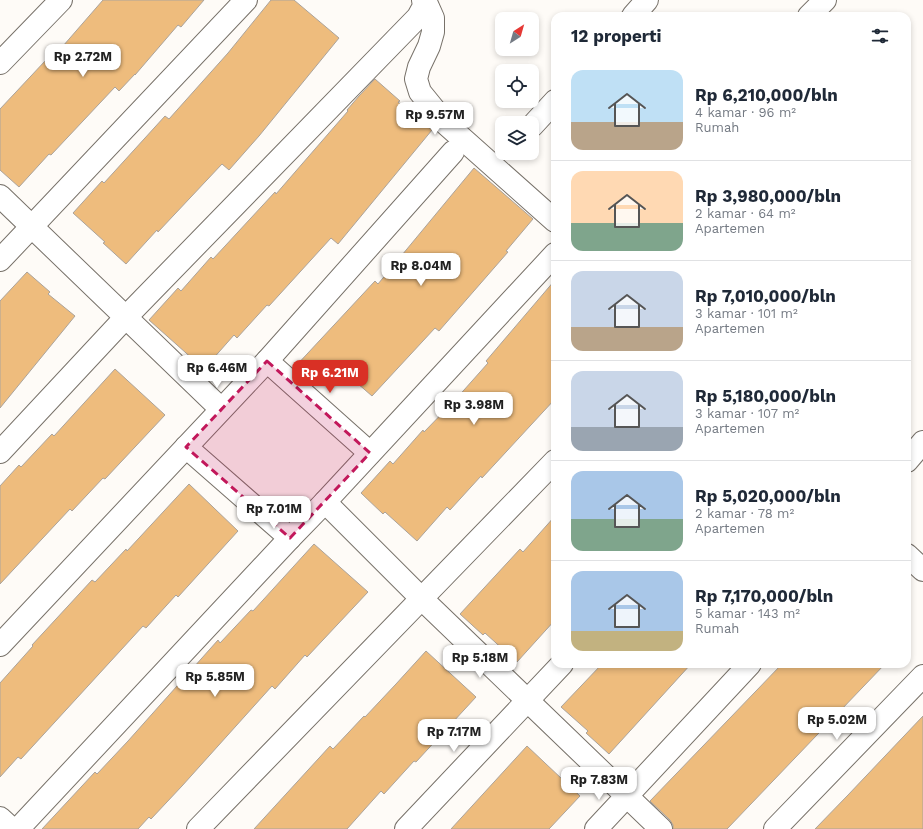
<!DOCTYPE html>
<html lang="id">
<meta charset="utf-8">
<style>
:root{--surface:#fff;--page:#f6f6f7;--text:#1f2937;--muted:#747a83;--line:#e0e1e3;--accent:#d93025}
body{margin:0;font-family:"Work Sans",sans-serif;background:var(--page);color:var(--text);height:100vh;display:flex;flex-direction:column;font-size:15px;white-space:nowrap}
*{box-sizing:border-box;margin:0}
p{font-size:13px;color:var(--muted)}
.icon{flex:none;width:22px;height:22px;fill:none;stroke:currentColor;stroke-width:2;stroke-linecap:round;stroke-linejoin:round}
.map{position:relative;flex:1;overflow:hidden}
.panel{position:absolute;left:551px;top:12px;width:360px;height:656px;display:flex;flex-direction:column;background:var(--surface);border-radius:12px;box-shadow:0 2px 6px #0003}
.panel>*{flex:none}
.needle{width:26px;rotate:37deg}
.controls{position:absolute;left:495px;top:12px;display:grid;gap:8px}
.controls a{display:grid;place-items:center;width:44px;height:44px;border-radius:8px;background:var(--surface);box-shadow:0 2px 6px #0003;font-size:20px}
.price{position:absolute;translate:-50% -34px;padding:0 9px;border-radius:8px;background:#fff;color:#222;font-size:13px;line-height:26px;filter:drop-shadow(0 1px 2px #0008)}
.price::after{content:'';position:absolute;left:50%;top:24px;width:12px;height:9px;margin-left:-6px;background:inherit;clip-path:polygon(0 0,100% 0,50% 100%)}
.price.current{background:var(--accent);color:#fff}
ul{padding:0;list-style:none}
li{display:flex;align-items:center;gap:12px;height:100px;padding:0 20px}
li+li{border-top:1px solid var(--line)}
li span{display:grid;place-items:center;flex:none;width:112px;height:80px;border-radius:12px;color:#555}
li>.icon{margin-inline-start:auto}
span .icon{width:48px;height:48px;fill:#fffc;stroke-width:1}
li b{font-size:17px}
h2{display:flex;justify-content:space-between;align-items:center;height:48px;padding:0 20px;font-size:17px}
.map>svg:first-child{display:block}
.building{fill:#eebc7d;stroke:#aba39b}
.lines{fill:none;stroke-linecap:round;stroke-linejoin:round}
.minor-casing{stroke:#777169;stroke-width:24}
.minor{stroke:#fff;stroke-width:22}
.marked{fill:#c2185b;fill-opacity:0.2;stroke:#c2185b;stroke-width:3;stroke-dasharray:8 5;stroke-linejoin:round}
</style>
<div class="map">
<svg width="923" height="829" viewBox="0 0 923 829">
<rect width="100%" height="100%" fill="#fefbf7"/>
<!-- building -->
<g class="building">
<path d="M103 0H204L181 27 178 25 135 75V74L119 91 115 87 51 155 49 154 19 187 0 170V109L61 44 63 46Z"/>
<path d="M271 0H294L339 38 259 136 229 170 222 164 158 232 157 230 126 264 103 243 105 242 73 213 102 181 104 183 165 116 169 119 228 53Z"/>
<path d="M375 79 400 101 398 102 432 130 338 244 331 238 269 306 267 305 237 338 234 335 204 369 149 320 178 288 181 291 211 257 213 259 275 192 276 194 348 111 347 110 359 96Z"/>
<path d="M474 168 533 219 506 251 508 252 439 331 435 328 372 396 334 363 313 386 294 368 375 281 378 284Z"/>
<path d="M27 272 50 292 48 294 75 316 0 408V301Z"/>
<path d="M555 280V399L482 478 481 476 450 510 447 507 417 541 385 512 383 514 361 493 390 461 393 464 423 430 424 432 456 399 488 363 486 361Z"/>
<path d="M115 369 165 415 105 479 103 478 72 511 70 509 0 584V486L19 465 21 467 52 434 54 436Z"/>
<path d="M189 484 238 531 178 597 176 595 146 628 143 626 21 759 18 757 0 777V683L33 646 32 645 92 580 95 582 126 549 127 551Z"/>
<path d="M555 516V620L517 662 485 633 483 635 460 614 520 549 523 552Z"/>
<path d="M314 544 368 592 307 657 305 655 275 689 272 686 182 786 151 819 149 817 138 829H42L95 772 97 774 128 741 218 640 220 643 251 610 253 611Z"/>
<path d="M426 651 476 697 416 762 414 761 384 794 381 791 347 829H254L330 746 333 749 364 716 365 717 396 684Z"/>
<path d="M602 664H691L609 754 586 733 588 731 561 707Z"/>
<path d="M782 664H885L727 829H673V825L670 820 650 801Z"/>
<path d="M923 716V829H815L848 795Z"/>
<path d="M527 746 580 796 549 829H451Z"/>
</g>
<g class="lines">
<defs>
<g id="minor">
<path d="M425 0 433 18V32L429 46 419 67 416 79 420 92 446 124 555 221"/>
<path d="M633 16 647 0"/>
<path d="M809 16 825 0"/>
<path d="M0 63 61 0"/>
<path d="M532 126 555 101"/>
<path d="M0 196 221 409"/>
<path d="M0 260 246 0"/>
<path d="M267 361 370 453"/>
<path d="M186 447 290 538"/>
<path d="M0 452 126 317 418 17 424 6 423 0"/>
<path d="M907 461 923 442"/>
<path d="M325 502 422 599 661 829"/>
<path d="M907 555 923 570"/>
<path d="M0 645 267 361 453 152"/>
<path d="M0 818 12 829"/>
<path d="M18 829 290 538 325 502 555 254"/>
<path d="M198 829 555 461"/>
<path d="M406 829 562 664"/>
<path d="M596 829 750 664"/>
<path d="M775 829 923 676"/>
</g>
</defs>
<!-- minor casing -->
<use href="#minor" class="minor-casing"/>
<!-- minor -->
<use href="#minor" class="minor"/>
</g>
<!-- marked area -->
<path class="marked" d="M267 361 370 453 290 538 186 447Z"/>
</svg>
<div class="controls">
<a><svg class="needle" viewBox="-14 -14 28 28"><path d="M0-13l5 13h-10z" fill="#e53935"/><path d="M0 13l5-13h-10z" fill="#747a83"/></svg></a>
<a><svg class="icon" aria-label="locate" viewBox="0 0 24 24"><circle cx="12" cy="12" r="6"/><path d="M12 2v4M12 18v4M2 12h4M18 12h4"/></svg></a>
<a><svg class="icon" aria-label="layers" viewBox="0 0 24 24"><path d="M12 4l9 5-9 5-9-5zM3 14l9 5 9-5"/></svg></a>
</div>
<b class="price" style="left:83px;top:78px">Rp 2.72M</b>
<b class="price" style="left:435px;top:136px">Rp 9.57M</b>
<b class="price" style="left:421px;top:287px">Rp 8.04M</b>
<b class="price" style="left:217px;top:389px">Rp 6.46M</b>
<b class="price current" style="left:330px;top:394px">Rp 6.21M</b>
<b class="price" style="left:474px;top:426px">Rp 3.98M</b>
<b class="price" style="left:274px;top:530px">Rp 7.01M</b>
<b class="price" style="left:480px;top:679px">Rp 5.18M</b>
<b class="price" style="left:215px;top:698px">Rp 5.85M</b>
<b class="price" style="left:837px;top:741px">Rp 5.02M</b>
<b class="price" style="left:454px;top:753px">Rp 7.17M</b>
<b class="price" style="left:599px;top:801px">Rp 7.83M</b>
<section class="panel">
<h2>12 properti<svg class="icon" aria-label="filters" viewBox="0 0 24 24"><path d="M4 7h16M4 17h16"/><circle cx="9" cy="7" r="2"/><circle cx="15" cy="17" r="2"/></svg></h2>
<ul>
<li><span style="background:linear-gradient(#bfe0f5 65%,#b9a48a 0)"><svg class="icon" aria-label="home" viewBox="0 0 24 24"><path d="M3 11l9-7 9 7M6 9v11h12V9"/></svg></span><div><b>Rp 6,210,000/bln</b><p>4 kamar · 96 m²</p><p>Rumah</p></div></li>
<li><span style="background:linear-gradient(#ffd9b3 65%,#7fa58c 0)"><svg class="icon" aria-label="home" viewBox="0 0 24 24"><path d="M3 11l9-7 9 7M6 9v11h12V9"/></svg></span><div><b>Rp 3,980,000/bln</b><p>2 kamar · 64 m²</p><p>Apartemen</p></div></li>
<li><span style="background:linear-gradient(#c9d6e8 70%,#b9a48a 0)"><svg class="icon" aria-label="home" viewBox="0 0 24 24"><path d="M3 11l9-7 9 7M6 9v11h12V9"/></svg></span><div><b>Rp 7,010,000/bln</b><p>3 kamar · 101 m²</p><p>Apartemen</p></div></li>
<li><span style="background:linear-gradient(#c9d6e8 70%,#9aa5b1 0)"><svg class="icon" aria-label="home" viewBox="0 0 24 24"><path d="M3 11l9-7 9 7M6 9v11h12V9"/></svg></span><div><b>Rp 5,180,000/bln</b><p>3 kamar · 107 m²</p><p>Apartemen</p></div></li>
<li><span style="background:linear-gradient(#a9c7e8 60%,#7fa58c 0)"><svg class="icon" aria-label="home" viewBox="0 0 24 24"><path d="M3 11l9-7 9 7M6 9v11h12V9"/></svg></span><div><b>Rp 5,020,000/bln</b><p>2 kamar · 78 m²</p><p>Apartemen</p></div></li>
<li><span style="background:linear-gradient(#a9c7e8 75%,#c2b280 0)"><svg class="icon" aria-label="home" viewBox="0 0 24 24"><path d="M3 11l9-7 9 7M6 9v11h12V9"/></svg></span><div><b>Rp 7,170,000/bln</b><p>5 kamar · 143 m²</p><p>Rumah</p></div></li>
</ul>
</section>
</div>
